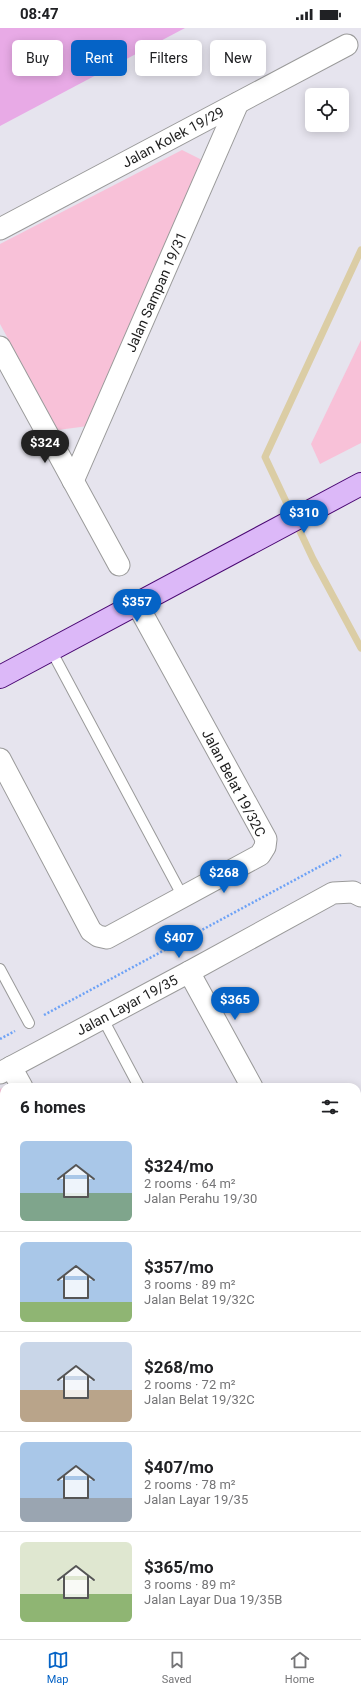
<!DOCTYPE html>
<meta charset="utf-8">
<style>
:root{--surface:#fff;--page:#f6f6f6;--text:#202124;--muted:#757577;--line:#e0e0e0;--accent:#0563c6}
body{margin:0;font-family:Roboto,sans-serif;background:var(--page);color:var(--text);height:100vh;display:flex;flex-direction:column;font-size:15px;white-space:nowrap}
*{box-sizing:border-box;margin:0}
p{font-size:13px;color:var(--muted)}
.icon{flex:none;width:22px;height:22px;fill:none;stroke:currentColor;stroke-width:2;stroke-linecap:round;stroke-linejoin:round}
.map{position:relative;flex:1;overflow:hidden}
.details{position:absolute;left:0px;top:1055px;width:361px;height:556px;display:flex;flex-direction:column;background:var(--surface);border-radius:12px 12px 0 0;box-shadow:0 2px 10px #0003}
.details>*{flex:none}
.hud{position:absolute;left:12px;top:12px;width:337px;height:36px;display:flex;gap:8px}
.buttons{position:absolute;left:305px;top:60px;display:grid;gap:8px}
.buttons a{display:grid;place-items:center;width:44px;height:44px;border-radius:6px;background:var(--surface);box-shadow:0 2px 10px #0003;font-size:20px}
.price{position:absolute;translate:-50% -34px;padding:0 9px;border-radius:14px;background:var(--accent);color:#fff;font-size:13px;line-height:26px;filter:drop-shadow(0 1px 2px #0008)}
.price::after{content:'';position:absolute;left:50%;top:24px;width:12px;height:9px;margin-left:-6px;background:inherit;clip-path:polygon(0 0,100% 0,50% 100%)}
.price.current{background:#222;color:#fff}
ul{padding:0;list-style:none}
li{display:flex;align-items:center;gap:12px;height:100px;padding:0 20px}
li+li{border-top:1px solid var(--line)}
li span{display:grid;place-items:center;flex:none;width:112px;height:80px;border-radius:6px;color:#555}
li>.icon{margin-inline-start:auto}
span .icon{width:48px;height:48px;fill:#fffc;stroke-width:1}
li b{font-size:17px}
h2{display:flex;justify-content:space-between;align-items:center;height:48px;padding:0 20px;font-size:17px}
.pill{padding:0 14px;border-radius:6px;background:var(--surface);box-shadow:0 2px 10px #0003;font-size:14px;line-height:36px}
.pill.current{background:var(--accent);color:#fff}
.status{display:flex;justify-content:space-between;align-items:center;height:28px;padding:0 20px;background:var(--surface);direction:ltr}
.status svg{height:11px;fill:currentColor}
.tabs{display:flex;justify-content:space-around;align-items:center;height:56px;border-top:1px solid var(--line);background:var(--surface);font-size:11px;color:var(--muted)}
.tabs a{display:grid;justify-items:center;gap:2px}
.tabs .current{color:var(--accent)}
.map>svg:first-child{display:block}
.grass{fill:#e8aae6}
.park{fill:#f8c1d8}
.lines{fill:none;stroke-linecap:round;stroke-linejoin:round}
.stream{stroke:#dbcda5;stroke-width:7}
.lane-casing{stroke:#9a9a9a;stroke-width:12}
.street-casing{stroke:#9a9a9a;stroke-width:23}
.secondary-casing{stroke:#490772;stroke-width:24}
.path{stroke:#6da2f6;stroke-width:2.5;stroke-dasharray:2 2;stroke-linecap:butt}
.lane{stroke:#fff;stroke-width:10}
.street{stroke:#fff;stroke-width:21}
.secondary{stroke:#dcb8f8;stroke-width:22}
.labels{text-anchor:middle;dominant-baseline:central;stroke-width:3;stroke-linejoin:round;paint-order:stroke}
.street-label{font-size:14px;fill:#1d1d1d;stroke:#fff}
</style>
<div class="status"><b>08:47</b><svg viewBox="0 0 49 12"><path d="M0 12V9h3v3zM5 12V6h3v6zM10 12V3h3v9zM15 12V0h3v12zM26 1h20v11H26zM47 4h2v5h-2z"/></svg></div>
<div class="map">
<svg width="361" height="1611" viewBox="0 0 361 1611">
<rect width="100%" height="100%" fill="#e6e4ee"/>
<!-- grass -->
<path class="grass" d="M0 0H185L0 98Z"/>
<!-- park -->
<g class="park">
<path d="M182 122 202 132 88 398 58 402 0 296V216Z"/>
<path d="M361 312V415L320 436 311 416Z"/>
<path d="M4 1059V1338L0 1331V1061Z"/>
</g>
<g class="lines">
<!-- stream -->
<path class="stream" d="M361 222 265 429 313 531 361 620"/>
<defs>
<g id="lane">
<path d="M51 622 183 869"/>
<path d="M0 941 29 995"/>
<path d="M103 991 139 1059"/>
<path d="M357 1503 361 1501"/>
</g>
<g id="street">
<path d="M0 201 347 17"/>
<path d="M0 319 119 537"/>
<path d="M73 453 238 75"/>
<path d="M0 731 91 903 98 908 107 910 260 827 265 819 266 811 137 576"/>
<path d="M189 944 252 1059"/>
<path d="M11 1039 22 1059"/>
<path d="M0 1045 189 944 333 865 353 864 361 868"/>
<path d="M357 1193 361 1191"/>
<path d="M357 1246 361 1253"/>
<path d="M0 1359 4 1366"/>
<path d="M0 1387 4 1385"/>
<path d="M0 1563 4 1571"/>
<path d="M333 1607 335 1611"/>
<path d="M3 1611 11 1607"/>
</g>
<path id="secondary" d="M0 649 361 456"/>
</defs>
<!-- lane casing -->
<use href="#lane" class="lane-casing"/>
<!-- street casing -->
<use href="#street" class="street-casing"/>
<!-- secondary casing -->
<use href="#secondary" class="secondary-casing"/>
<!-- path -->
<g class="path">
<path d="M44 987 341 827"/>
<path d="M0 1011 15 1003"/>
<path d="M0 1144 4 1146"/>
<path d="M0 1272 4 1274"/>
</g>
<!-- lane -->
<use href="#lane" class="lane"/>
<!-- street -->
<use href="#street" class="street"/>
<!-- secondary -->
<use href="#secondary" class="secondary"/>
</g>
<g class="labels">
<!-- street labels -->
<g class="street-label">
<text transform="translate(173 109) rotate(-28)">Jalan Kolek 19/29</text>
<text transform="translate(156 264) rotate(-66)">Jalan Sampan 19/31</text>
<text transform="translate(234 755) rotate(62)">Jalan Belat 19/32C</text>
<text transform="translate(127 977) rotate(-28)">Jalan Layar 19/35</text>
</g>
</g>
</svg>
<div class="buttons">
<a><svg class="icon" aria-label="locate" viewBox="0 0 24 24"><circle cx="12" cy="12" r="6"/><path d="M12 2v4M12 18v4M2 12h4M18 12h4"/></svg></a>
</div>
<b class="price current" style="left:45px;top:436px">$324</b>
<b class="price" style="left:304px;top:506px">$310</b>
<b class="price" style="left:137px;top:595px">$357</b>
<b class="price" style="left:224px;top:866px">$268</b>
<b class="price" style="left:179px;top:931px">$407</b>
<b class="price" style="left:235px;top:993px">$365</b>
<div class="hud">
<a class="pill">Buy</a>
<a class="pill current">Rent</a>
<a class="pill">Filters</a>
<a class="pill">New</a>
</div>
<section class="details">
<h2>6 homes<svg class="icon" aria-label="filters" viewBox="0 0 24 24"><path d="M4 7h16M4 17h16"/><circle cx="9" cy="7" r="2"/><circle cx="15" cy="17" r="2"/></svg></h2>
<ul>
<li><span style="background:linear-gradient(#a9c7e8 65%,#7fa58c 0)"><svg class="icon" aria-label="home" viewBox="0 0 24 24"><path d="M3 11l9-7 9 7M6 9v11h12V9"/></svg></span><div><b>$324/mo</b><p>2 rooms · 64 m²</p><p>Jalan Perahu 19/30</p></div></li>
<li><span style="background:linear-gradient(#a9c7e8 75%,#8fb573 0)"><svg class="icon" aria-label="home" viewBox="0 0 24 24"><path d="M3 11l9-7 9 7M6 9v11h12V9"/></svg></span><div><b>$357/mo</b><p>3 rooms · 89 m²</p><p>Jalan Belat 19/32C</p></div></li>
<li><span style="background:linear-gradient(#c9d6e8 60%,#b9a48a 0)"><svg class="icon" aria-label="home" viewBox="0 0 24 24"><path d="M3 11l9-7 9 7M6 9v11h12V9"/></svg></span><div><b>$268/mo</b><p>2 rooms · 72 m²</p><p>Jalan Belat 19/32C</p></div></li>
<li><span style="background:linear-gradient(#a9c7e8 70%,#9aa5b1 0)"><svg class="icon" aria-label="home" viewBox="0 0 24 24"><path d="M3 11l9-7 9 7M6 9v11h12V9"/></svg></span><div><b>$407/mo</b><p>2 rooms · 78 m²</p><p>Jalan Layar 19/35</p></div></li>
<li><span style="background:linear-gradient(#dfe7d0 65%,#8fb573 0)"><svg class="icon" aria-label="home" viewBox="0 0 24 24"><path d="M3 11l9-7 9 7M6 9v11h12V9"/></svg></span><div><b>$365/mo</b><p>3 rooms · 89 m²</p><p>Jalan Layar Dua 19/35B</p></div></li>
</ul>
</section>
</div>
<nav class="tabs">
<a class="current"><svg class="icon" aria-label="map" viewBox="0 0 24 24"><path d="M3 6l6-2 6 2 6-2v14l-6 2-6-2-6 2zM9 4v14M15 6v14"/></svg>Map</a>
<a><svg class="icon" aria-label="saved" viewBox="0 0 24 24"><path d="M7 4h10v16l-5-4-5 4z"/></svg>Saved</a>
<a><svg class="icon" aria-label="home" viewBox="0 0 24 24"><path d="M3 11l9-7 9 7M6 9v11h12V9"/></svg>Home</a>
</nav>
